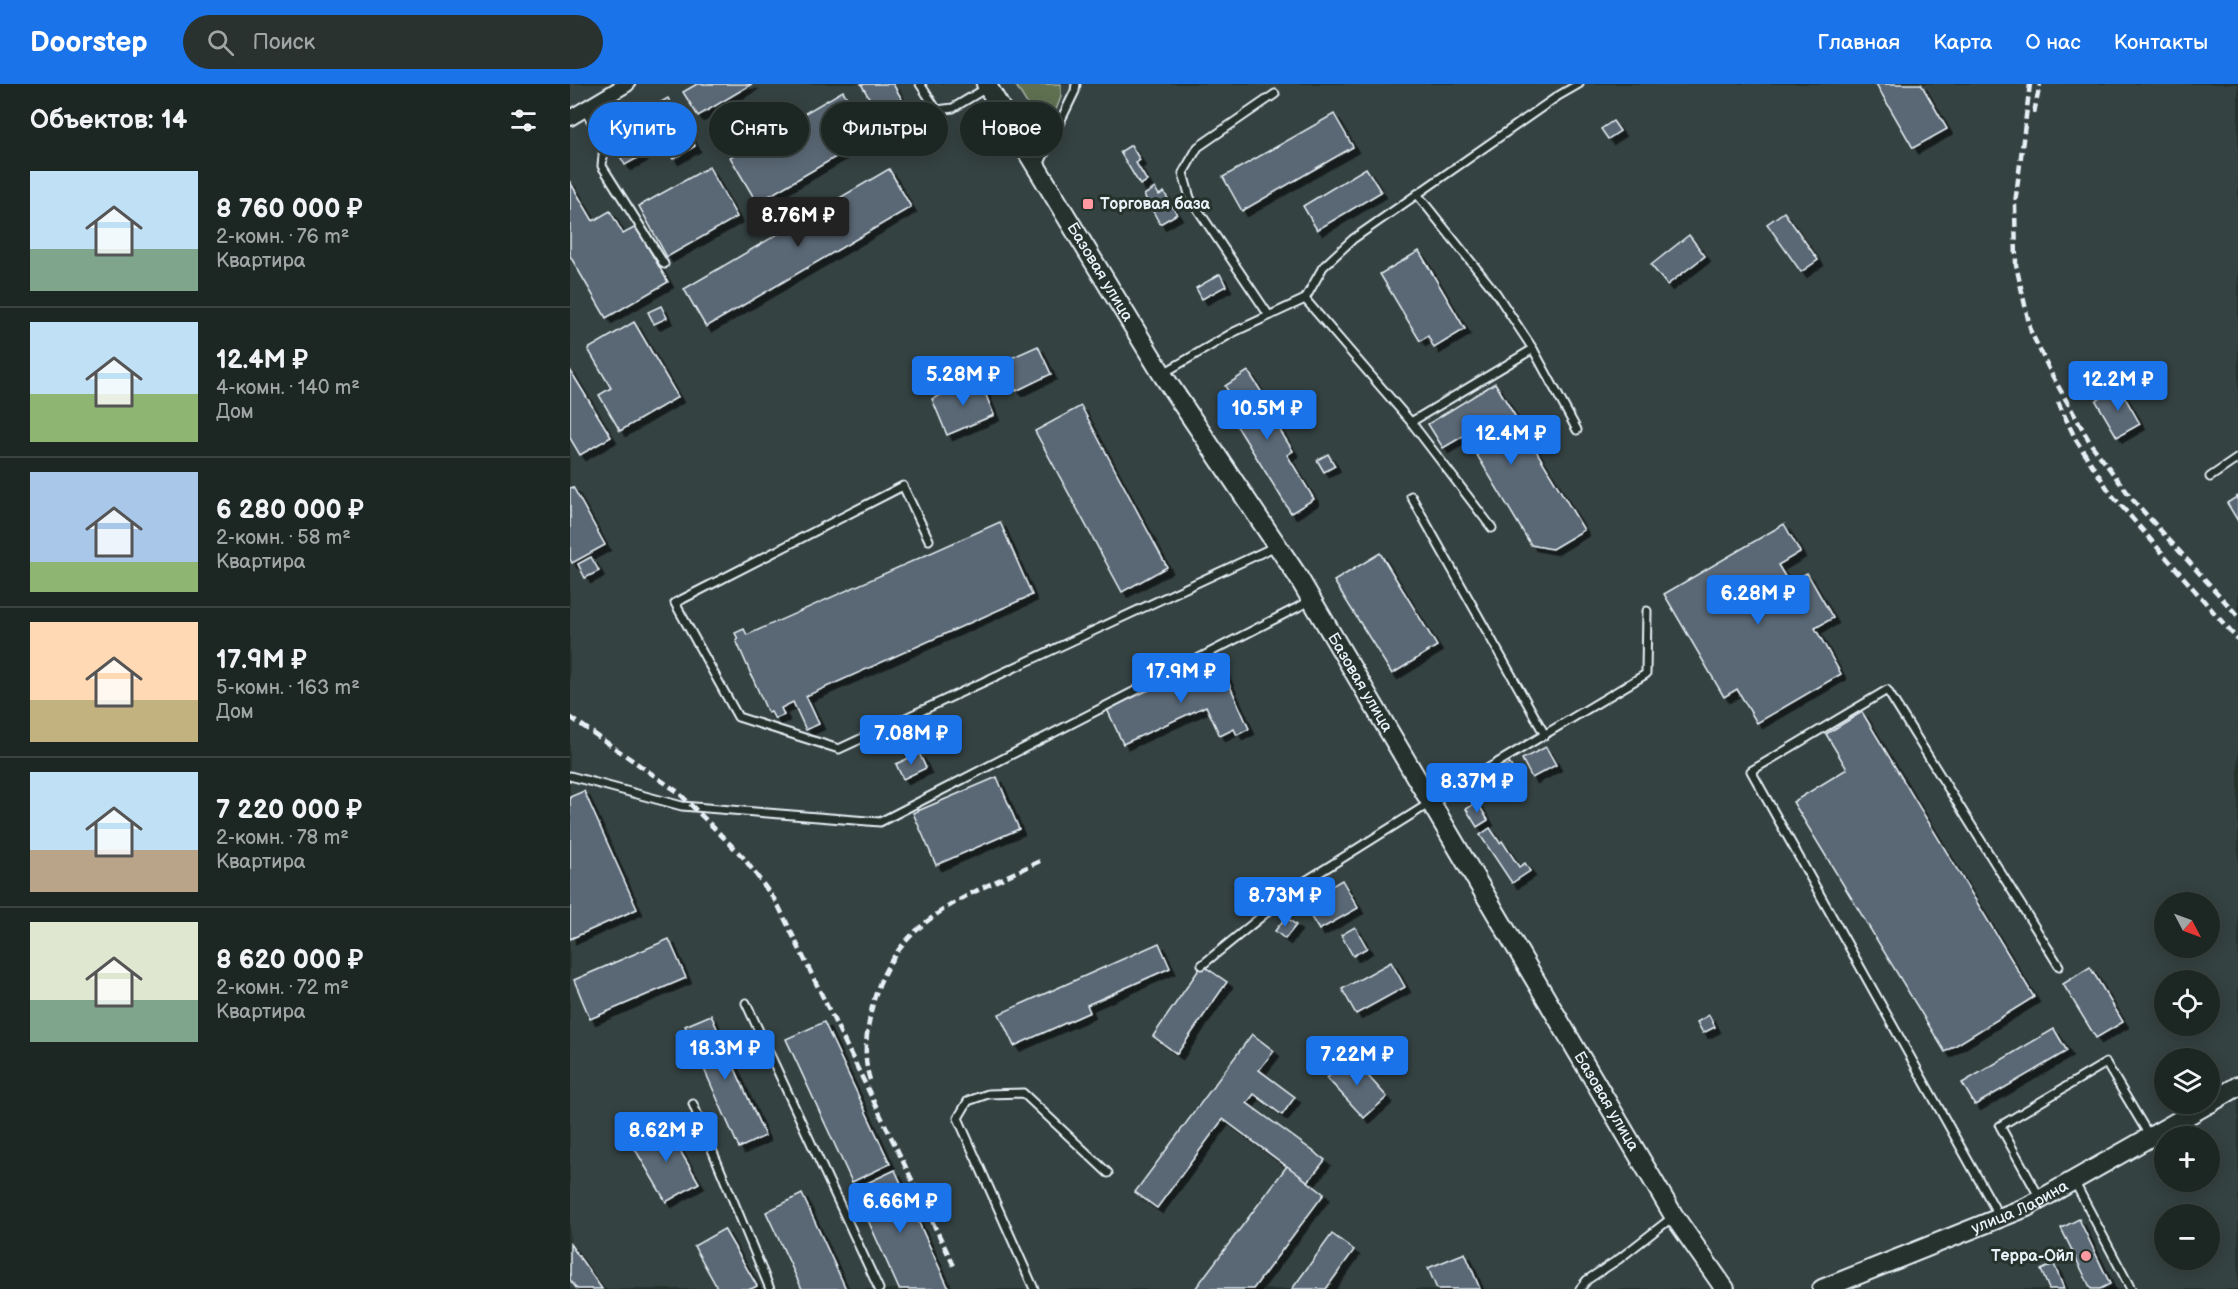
<!DOCTYPE html>
<html lang="ru">
<meta charset="utf-8">
<style>
:root{--surface:#1c2622;--page:#29322f;--text:#f1f3f6;--muted:#a0a5a5;--line:#3a4340;--accent:#1a73e8}
body{margin:0;font-family:"Balsamiq Sans",sans-serif;background:var(--page);color:var(--text);height:100vh;display:flex;flex-direction:column;font-size:22px;white-space:nowrap}
*{box-sizing:border-box;margin:0}
p{font-size:20px;color:var(--muted)}
.icon{flex:none;width:33px;height:33px;fill:none;stroke:currentColor;stroke-width:2;stroke-linecap:round;stroke-linejoin:round}
.map{position:relative;flex:1;overflow:hidden}
.details{display:flex;flex-direction:column;background:var(--surface);width:570px}
.details>*{flex:none}
.banner{position:absolute;left:18px;top:18px;width:570px;height:54px;display:flex;gap:12px}
.needle{width:39px;rotate:131deg}
.controls{position:absolute;left:1584px;top:808px;display:grid;gap:12px}
.controls a{display:grid;place-items:center;width:66px;height:66px;border-radius:50%;background:var(--surface);box-shadow:0 3px 15px #0003,0 0 0 2px var(--line);font-size:30px}
.price{position:absolute;translate:-50% -51px;padding:0 14px;border-radius:6px;background:var(--accent);color:#fff;font-size:20px;line-height:39px;filter:drop-shadow(0 2px 3px #0008)}
.price::after{content:'';position:absolute;left:50%;top:36px;width:18px;height:14px;margin-left:-9px;background:inherit;clip-path:polygon(0 0,100% 0,50% 100%)}
.price.on{background:#222;color:#fff}
ul{padding:0;list-style:none}
li{display:flex;align-items:center;gap:18px;height:150px;padding:0 30px}
li+li{border-top:2px solid var(--line)}
li span{display:grid;place-items:center;flex:none;width:168px;height:120px;border-radius:0px;color:#555}
li>.icon{margin-inline-start:auto}
span .icon{width:72px;height:72px;fill:#fffc;stroke-width:1}
li b{font-size:26px}
h2{display:flex;justify-content:space-between;align-items:center;height:72px;padding:0 30px;font-size:26px}
.pill{padding:0 21px;border-radius:27px;background:var(--surface);box-shadow:0 3px 15px #0003,0 0 0 2px var(--line);font-size:21px;line-height:54px}
.pill.on{background:var(--accent);color:#fff}
header{display:flex;align-items:center;gap:36px;box-sizing:border-box;height:84px;padding:0 30px;background:var(--accent);color:#fff}
header strong{font-size:28px}
nav{display:flex;gap:33px;margin-inline-start:auto;font-size:21px}
.search{width:420px;height:54px;background:var(--page);display:flex;align-items:center;gap:15px;box-sizing:border-box;padding:0 21px;border-radius:33px;color:var(--muted);font-size:22px}
main{display:flex;flex:1;min-height:0}
.map>svg:first-child{display:block}
.built{fill:#364342;fill-rule:evenodd}
.green{fill:#5f7051;stroke:#a4b0a4;stroke-width:1.5}
.building{fill:#5a6774;stroke:#e8f1f8;stroke-width:1.5;filter:url(#shadow)}
.lines{fill:none;stroke-linecap:round;stroke-linejoin:round}
.service-casing{stroke:#e8f1f8;stroke-width:11}
.minor-casing{stroke:#e8f1f8;stroke-width:18}
.tertiary-casing{stroke:#e8f1f8;stroke-width:22}
.service{stroke:#26332d;stroke-width:7}
.minor{stroke:#26332d;stroke-width:14}
.tertiary{stroke:#26332d;stroke-width:18}
.rail{stroke:#e8f1f8;stroke-width:4.5;stroke-dasharray:9 4.5;stroke-linecap:butt}
.poi-dot{fill:#ff9aa2;stroke:#26332d;stroke-width:2}
.labels{text-anchor:middle;dominant-baseline:central;stroke-width:6;stroke-linejoin:round;paint-order:stroke}
.poi-label{font-size:16px;font-weight:bold;fill:#e8f1f8;stroke:#26332d;text-anchor:start}
.street-label{font-size:16px;fill:#e8f1f8;stroke:#26332d}
</style>
<header>
<strong>Doorstep</strong>
<div class="search"><svg class="icon" aria-label="search" viewBox="0 0 24 24"><circle cx="10" cy="10" r="6"/><path d="M15 15l6 6"/></svg>Поиск</div>
<nav><a>Главная</a><a>Карта</a><a>О нас</a><a>Контакты</a></nav>
</header>
<main>
<section class="details">
<h2>Объектов: 14<svg class="icon" aria-label="filters" viewBox="0 0 24 24"><path d="M4 7h16M4 17h16"/><circle cx="9" cy="7" r="2"/><circle cx="15" cy="17" r="2"/></svg></h2>
<ul>
<li><span style="background:linear-gradient(#bfe0f5 65%,#7fa58c 0)"><svg class="icon" aria-label="home" viewBox="0 0 24 24"><path d="M3 11l9-7 9 7M6 9v11h12V9"/></svg></span><div><b>8 760 000 ₽</b><p>2-комн. · 76 m²</p><p>Квартира</p></div></li>
<li><span style="background:linear-gradient(#bfe0f5 60%,#8fb573 0)"><svg class="icon" aria-label="home" viewBox="0 0 24 24"><path d="M3 11l9-7 9 7M6 9v11h12V9"/></svg></span><div><b>12.4M ₽</b><p>4-комн. · 140 m²</p><p>Дом</p></div></li>
<li><span style="background:linear-gradient(#a9c7e8 75%,#8fb573 0)"><svg class="icon" aria-label="home" viewBox="0 0 24 24"><path d="M3 11l9-7 9 7M6 9v11h12V9"/></svg></span><div><b>6 280 000 ₽</b><p>2-комн. · 58 m²</p><p>Квартира</p></div></li>
<li><span style="background:linear-gradient(#ffd9b3 65%,#c2b280 0)"><svg class="icon" aria-label="home" viewBox="0 0 24 24"><path d="M3 11l9-7 9 7M6 9v11h12V9"/></svg></span><div><b>17.9M ₽</b><p>5-комн. · 163 m²</p><p>Дом</p></div></li>
<li><span style="background:linear-gradient(#bfe0f5 65%,#b9a48a 0)"><svg class="icon" aria-label="home" viewBox="0 0 24 24"><path d="M3 11l9-7 9 7M6 9v11h12V9"/></svg></span><div><b>7 220 000 ₽</b><p>2-комн. · 78 m²</p><p>Квартира</p></div></li>
<li><span style="background:linear-gradient(#dfe7d0 65%,#7fa58c 0)"><svg class="icon" aria-label="home" viewBox="0 0 24 24"><path d="M3 11l9-7 9 7M6 9v11h12V9"/></svg></span><div><b>8 620 000 ₽</b><p>2-комн. · 72 m²</p><p>Квартира</p></div></li>
</ul>
</section>
<div class="map">
<svg width="1668" height="1205" viewBox="0 0 1668 1205">
<defs>
<filter id="shadow"><feDropShadow dx="5.5" dy="5.5" stdDeviation="0" flood-color="#0009"/></filter>
</defs>
<rect width="100%" height="100%" fill="#26332d"/>
<filter id="ink" filterUnits="userSpaceOnUse"><feTurbulence type="fractalNoise" baseFrequency=".0167" numOctaves="2"/><feDisplacementMap in="SourceGraphic" scale="12" xChannelSelector="R" yChannelSelector="G"/><feConvolveMatrix kernelMatrix="1 2 1 2 8 2 1 2 1" color-interpolation-filters="sRGB"/></filter>
<g filter="url(#ink)">
<!-- built -->
<path class="built" d="M0 0H1668V1205H0ZM1594 819H1640V864H1594ZM1594 897H1640V942H1594ZM1594 975H1640V1020H1594ZM1594 1053H1640V1098H1594ZM1594 1131H1640V1176H1594Z"/>
<!-- green -->
<path class="green" d="M445 0H491V13L479 44 475 45 470 41Z"/>
<!-- building -->
<g class="building">
<path d="M127 0H182L128 32 113 8Z"/>
<path d="M291 0H323L340 29 316 43Z"/>
<path d="M1306 0H1351L1377 45 1343 64Z"/>
<path d="M273 7 300 53 187 119 160 73Z"/>
<path d="M98 14 125 62 103 75 94 59 55 81 37 49Z"/>
<path d="M764 30 783 63 672 127 653 93Z"/>
<path d="M1043 37 1050 47 1038 55 1031 45Z"/>
<path d="M561 61 570 76 566 79 577 97 570 101 550 68Z"/>
<path d="M139 83 167 133 97 173 69 122Z"/>
<path d="M796 84 811 108 747 146 733 122Z"/>
<path d="M319 85 341 123 136 243 114 205Z"/>
<path d="M0 98 23 137 40 127 53 150 66 143 98 198 36 234 0 172Z"/>
<path d="M585 104 589 111 594 108 607 130 590 140 574 111Z"/>
<path d="M1214 128 1248 176 1231 188 1197 140Z"/>
<path d="M1119 151 1135 172 1097 201 1081 181Z"/>
<path d="M849 167 895 245 864 264 858 252 850 257 810 190Z"/>
<path d="M650 190 656 202 632 215 626 204Z"/>
<path d="M91 222 97 234 84 240 78 228Z"/>
<path d="M64 238 108 313 50 347 29 311 41 304 18 265Z"/>
<path d="M468 262 481 290 446 307 432 278Z"/>
<path d="M0 286 41 353 10 371 0 354Z"/>
<path d="M678 287 710 337 706 340 723 367 717 371 744 415 721 429 660 331 669 325 655 302Z"/>
<path d="M409 294 424 331 377 351 362 315Z"/>
<path d="M925 299 1014 446 982 465 961 461 895 351 873 364 858 340Z"/>
<path d="M1549 303 1570 340 1547 353 1526 317Z"/>
<path d="M511 322 597 483 552 508 465 347Z"/>
<path d="M758 370 765 382 754 388 747 376Z"/>
<path d="M3 403 35 461 2 479 0 475V404Z"/>
<path d="M1668 412V437L1657 419Z"/>
<path d="M430 438 462 511 236 612 249 640 236 646 223 618 211 624 214 631 205 635 201 628 198 629 166 556 168 555 165 549 174 545 177 551Z"/>
<path d="M1214 440 1230 468 1208 481 1219 499 1237 489 1263 534 1245 544 1271 590 1187 639 1167 605 1154 613 1094 510Z"/>
<path d="M810 469 867 562 822 590 764 497Z"/>
<path d="M21 473 29 487 15 494 8 480Z"/>
<path d="M648 575 679 645 667 651 664 645 650 652 636 622 553 660 537 625Z"/>
<path d="M1292 628 1464 913 1375 968 1223 718 1277 685 1256 650Z"/>
<path d="M976 663 986 681 962 694 952 675Z"/>
<path d="M349 669 356 684 333 695 326 680Z"/>
<path d="M940 680 947 693 927 703 921 690Z"/>
<path d="M427 693 449 745 366 781 343 729Z"/>
<path d="M14 707 67 825 0 855V713Z"/>
<path d="M907 718 918 736 907 743 896 725Z"/>
<path d="M920 744 930 759 932 757 949 783 955 779 960 787 942 799 910 751Z"/>
<path d="M772 796 788 824 749 846 741 833 756 825 748 810Z"/>
<path d="M716 833 726 841 715 855 705 847Z"/>
<path d="M785 843 797 864 783 872 771 851Z"/>
<path d="M99 855 116 894 20 935 4 896Z"/>
<path d="M589 859 600 884 517 921 520 928 444 962 429 930Z"/>
<path d="M821 878 835 903 786 930 772 905Z"/>
<path d="M632 881 657 898 607 970 583 952Z"/>
<path d="M1520 883 1553 938 1526 954 1493 900Z"/>
<path d="M141 931 195 1052 169 1064 115 942Z"/>
<path d="M1139 931 1145 943 1133 949 1127 938Z"/>
<path d="M254 938 320 1080 282 1098 216 955Z"/>
<path d="M1484 945 1497 967 1405 1021 1392 999Z"/>
<path d="M682 950 704 967 689 986 725 1013 712 1031 684 1010 677 1019 755 1076 738 1098 653 1035 587 1124 565 1108Z"/>
<path d="M781 973 817 1013 794 1034 757 994Z"/>
<path d="M95 1041 129 1099 96 1118 62 1060Z"/>
<path d="M717 1082 754 1110 683 1205H625Z"/>
<path d="M325 1086 379 1205H329L284 1105Z"/>
<path d="M232 1110 276 1205H232L196 1128Z"/>
<path d="M1509 1135 1540 1200 1530 1205H1521L1491 1144Z"/>
<path d="M154 1145 187 1202 181 1205H148L124 1162Z"/>
<path d="M762 1150 784 1166 756 1205H722Z"/>
<path d="M0 1160 32 1205H7L0 1196Z"/>
<path d="M895 1169 910 1205H867L858 1184Z"/>
<path d="M1484 1180 1494 1205H1479L1471 1186Z"/>
</g>
<g class="lines">
<defs>
<g id="service">
<path d="M350 0 367 26 383 24 418 3"/>
<path d="M15 25 34 61 32 82 94 180"/>
<path d="M469 81 505 7 506 0"/>
<path d="M847 110 926 209 963 265 1007 346"/>
<path d="M735 215 841 338 922 444"/>
<path d="M698 230 620 114 613 89 628 63 705 10"/>
<path d="M592 290 664 248 735 215 753 183 783 155 988 12 1009 0"/>
<path d="M841 338 963 265"/>
<path d="M1640 393 1668 374"/>
<path d="M841 412 975 651"/>
<path d="M359 456 333 402 105 519 168 633 269 665 706 462"/>
<path d="M0 692 112 722 310 738 740 517"/>
<path d="M632 881 734 798 860 719 1076 590 1077 527"/>
<path d="M176 919 309 1205"/>
<path d="M123 1020 200 1205"/>
<path d="M1505 1099 1561 1205"/>
<path d="M1470 1114 1430 1042 1536 979 1580 1053"/>
<path d="M1429 1132 1181 687 1317 606 1489 882"/>
<path d="M464 1205 388 1034 398 1017 418 1010 453 1009 538 1089"/>
<path d="M1010 1205 1017 1196 1049 1175 1104 1132"/>
</g>
<path id="minor" d="M0 34 57 0"/>
<g id="tertiary">
<path id="s1" d="M416 0 592 290 727 491 1104 1132 1155 1205"/>
<path d="M1640 1019 1668 1002"/>
<path id="s2" d="M1252 1205 1457 1123 1638 1020"/>
</g>
</defs>
<!-- service casing -->
<use href="#service" class="service-casing"/>
<!-- minor casing -->
<use href="#minor" class="minor-casing"/>
<!-- tertiary casing -->
<use href="#tertiary" class="tertiary-casing"/>
<!-- service -->
<use href="#service" class="service"/>
<!-- minor -->
<use href="#minor" class="minor"/>
<!-- tertiary -->
<use href="#tertiary" class="tertiary"/>
<!-- rail -->
<g class="rail">
<path d="M1460 0 1445 120 1446 181 1461 248 1483 293 1521 360 1563 416 1668 532"/>
<path d="M1464 29 1470 0"/>
<path d="M1488 318 1506 356 1541 410 1668 556"/>
<path d="M0 633 108 708 173 773 207 819 384 1182"/>
<path d="M300 996C293 974 296 954 300 933 317 839 393 813 470 777"/>
</g>
</g>
</g>
<!-- markers -->
<g class="poi-dot">
<rect x="512" y="114" width="12" height="12" rx="3"/>
<circle cx="1516" cy="1172" r="6"/>
</g>
<g class="labels">
<!-- poi labels -->
<g class="poi-label">
<text x="530" y="120">Торговая база</text>
<text x="1504" y="1172" text-anchor="end">Терра-Ойл</text>
</g>
<!-- street labels -->
<g class="street-label">
<text stroke="none"><textPath href="#s1" startOffset="220">Базовая улица</textPath></text>
<text stroke="none"><textPath href="#s1" startOffset="706">Базовая улица</textPath></text>
<text stroke="none"><textPath href="#s1" startOffset="1192">Базовая улица</textPath></text>
<text stroke="none"><textPath href="#s2" startOffset="214">улица Ларина</textPath></text>
</g>
</g>
</svg>
<div class="controls">
<a><svg class="needle" viewBox="-14 -14 28 28"><path d="M0-13l5 13h-10z" fill="#e53935"/><path d="M0 13l5-13h-10z" fill="#a0a5a5"/></svg></a>
<a><svg class="icon" aria-label="locate" viewBox="0 0 24 24"><circle cx="12" cy="12" r="6"/><path d="M12 2v4M12 18v4M2 12h4M18 12h4"/></svg></a>
<a><svg class="icon" aria-label="layers" viewBox="0 0 24 24"><path d="M12 4l9 5-9 5-9-5zM3 14l9 5 9-5"/></svg></a>
<a>+</a>
<a>−</a>
</div>
<b class="price on" style="left:228px;top:164px">8.76M ₽</b>
<b class="price" style="left:393px;top:323px">5.28M ₽</b>
<b class="price" style="left:1548px;top:328px">12.2M ₽</b>
<b class="price" style="left:697px;top:357px">10.5M ₽</b>
<b class="price" style="left:941px;top:382px">12.4M ₽</b>
<b class="price" style="left:1188px;top:542px">6.28M ₽</b>
<b class="price" style="left:611px;top:620px">17.9M ₽</b>
<b class="price" style="left:341px;top:682px">7.08M ₽</b>
<b class="price" style="left:907px;top:730px">8.37M ₽</b>
<b class="price" style="left:715px;top:844px">8.73M ₽</b>
<b class="price" style="left:155px;top:997px">18.3M ₽</b>
<b class="price" style="left:787px;top:1003px">7.22M ₽</b>
<b class="price" style="left:96px;top:1079px">8.62M ₽</b>
<b class="price" style="left:330px;top:1150px">6.66M ₽</b>
<div class="banner">
<a class="pill on">Купить</a>
<a class="pill">Снять</a>
<a class="pill">Фильтры</a>
<a class="pill">Новое</a>
</div>
</div>
</main>
